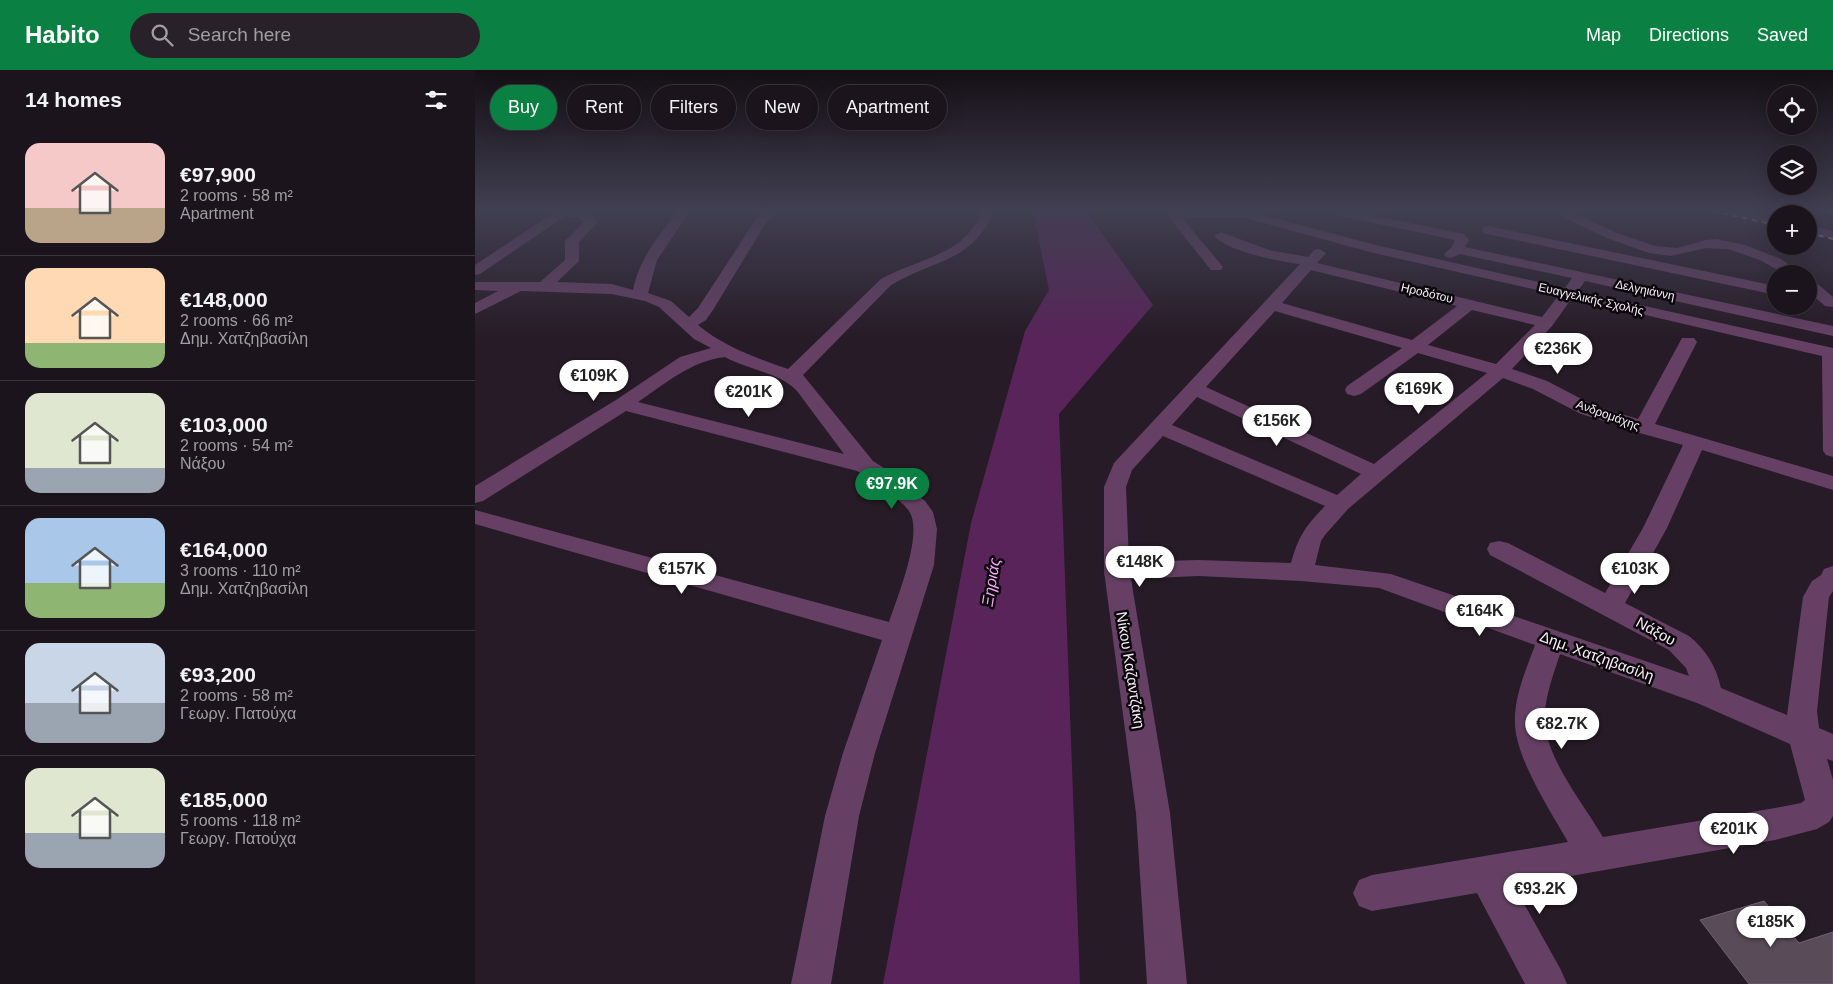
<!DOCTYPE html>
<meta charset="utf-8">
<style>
:root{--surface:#1c141c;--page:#292129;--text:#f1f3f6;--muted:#a09ea3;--line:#3a333b;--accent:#0b8043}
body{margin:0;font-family:Helvetica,sans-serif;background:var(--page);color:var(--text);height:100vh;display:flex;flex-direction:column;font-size:19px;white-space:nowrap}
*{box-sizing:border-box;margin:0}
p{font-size:16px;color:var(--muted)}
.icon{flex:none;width:28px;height:28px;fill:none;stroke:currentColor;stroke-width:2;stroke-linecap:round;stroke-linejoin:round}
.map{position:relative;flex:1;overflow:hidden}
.side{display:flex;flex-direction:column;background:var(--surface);width:475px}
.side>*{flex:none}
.hud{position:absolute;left:15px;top:15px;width:475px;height:45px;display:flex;gap:10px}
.buttons{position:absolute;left:1292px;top:15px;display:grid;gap:10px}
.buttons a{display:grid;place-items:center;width:50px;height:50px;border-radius:50%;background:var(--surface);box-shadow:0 5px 20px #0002,0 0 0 1px var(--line);font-size:25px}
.price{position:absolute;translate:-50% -42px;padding:0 11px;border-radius:18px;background:#fff;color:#222;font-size:16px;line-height:32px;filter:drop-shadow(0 1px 2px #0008)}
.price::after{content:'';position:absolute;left:50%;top:30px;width:15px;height:11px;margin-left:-8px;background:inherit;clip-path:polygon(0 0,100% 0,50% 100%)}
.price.active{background:var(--accent);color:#fff}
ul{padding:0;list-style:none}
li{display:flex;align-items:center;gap:15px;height:125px;padding:0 25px}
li+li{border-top:1px solid var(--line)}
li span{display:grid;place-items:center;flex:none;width:140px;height:100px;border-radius:15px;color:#555}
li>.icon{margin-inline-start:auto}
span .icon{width:60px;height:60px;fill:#fffc;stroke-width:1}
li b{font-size:21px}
h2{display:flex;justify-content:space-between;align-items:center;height:60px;padding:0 25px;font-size:21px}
.pill{padding:0 18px;border-radius:22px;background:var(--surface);box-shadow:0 5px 20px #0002,0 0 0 1px var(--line);font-size:18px;line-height:45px}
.pill.active{background:var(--accent);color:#fff}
header{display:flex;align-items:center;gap:30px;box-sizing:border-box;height:70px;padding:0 25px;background:var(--accent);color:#fff}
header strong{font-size:24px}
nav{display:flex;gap:28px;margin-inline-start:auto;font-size:18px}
.search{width:350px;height:45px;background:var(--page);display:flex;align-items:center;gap:12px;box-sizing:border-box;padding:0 18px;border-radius:28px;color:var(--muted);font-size:19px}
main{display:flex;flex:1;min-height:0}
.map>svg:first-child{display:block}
.green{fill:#401e40}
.water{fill:#582459}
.building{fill:#594b58;stroke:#716371}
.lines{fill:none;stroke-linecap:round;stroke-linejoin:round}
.street{fill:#654064;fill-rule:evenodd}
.rail{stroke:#bcb2bb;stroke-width:2;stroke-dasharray:5 5;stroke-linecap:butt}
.labels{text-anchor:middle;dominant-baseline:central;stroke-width:5;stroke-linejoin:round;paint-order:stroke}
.far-street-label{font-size:12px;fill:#f7eef6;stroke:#0c070c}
.street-label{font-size:15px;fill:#f7eef6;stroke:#0c070c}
.water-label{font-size:16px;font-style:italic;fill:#f6a6f4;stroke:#0c070c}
</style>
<header>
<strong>Habito</strong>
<div class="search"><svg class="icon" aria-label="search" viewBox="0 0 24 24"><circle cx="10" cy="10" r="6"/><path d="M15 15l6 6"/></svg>Search here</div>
<nav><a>Map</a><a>Directions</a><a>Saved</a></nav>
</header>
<main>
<section class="side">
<h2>14 homes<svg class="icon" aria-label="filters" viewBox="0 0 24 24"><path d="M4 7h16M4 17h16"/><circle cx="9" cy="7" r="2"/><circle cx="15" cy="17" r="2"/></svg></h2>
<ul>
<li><span style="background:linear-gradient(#f6c9c9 65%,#b9a48a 0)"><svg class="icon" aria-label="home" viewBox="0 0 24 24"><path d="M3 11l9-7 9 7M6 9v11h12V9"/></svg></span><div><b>€97,900</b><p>2 rooms · 58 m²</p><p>Apartment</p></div></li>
<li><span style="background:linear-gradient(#ffd9b3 75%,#8fb573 0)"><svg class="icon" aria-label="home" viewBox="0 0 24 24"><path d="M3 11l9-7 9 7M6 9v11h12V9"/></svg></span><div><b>€148,000</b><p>2 rooms · 66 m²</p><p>Δημ. Χατζηβασίλη</p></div></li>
<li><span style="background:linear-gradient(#dfe7d0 75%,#9aa5b1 0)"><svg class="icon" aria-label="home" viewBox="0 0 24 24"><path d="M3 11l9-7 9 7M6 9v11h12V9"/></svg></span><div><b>€103,000</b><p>2 rooms · 54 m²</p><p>Νάξου</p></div></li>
<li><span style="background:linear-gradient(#a9c7e8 65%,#8fb573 0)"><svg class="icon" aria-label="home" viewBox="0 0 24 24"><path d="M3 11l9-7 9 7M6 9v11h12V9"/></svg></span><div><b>€164,000</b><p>3 rooms · 110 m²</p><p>Δημ. Χατζηβασίλη</p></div></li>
<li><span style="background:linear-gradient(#c9d6e8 60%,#9aa5b1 0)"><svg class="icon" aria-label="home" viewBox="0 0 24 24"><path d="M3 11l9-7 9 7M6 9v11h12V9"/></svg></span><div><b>€93,200</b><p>2 rooms · 58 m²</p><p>Γεωργ. Πατούχα</p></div></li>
<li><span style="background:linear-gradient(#dfe7d0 65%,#9aa5b1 0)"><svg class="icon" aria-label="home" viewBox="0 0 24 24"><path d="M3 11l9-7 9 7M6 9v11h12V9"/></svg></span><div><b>€185,000</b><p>5 rooms · 118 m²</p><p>Γεωργ. Πατούχα</p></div></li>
</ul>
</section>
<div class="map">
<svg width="1358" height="914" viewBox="0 0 1358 914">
<rect width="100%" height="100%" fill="#261b26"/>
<!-- green -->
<path class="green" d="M928 141H985L975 150Z"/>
<!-- water -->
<path class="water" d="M558 141H611L678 235 584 344 605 914H408L496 453 550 261 574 220Z"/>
<!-- building -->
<path class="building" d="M1289 831 1324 873 1358 862V914H1274L1225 850Z"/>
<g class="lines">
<!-- street -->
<g class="street">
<path d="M81 141C95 141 116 137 122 153L104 172V191L82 212 137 214 158 220C164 189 184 165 203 141H215L182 190 173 223 196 231 214 247 223 238 283 146 289 141H302L292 151 238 240 231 250 223 255C249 277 282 288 313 299L406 209C432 194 468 188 490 167 498 159 503 150 508 141H520C494 194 462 188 416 215L328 305 398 391 417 403 450 431 458 442 462 459 459 495 400 683 384 746 356 914H316L350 746 368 683 407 570 0 454V440L414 552C422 528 449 463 434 441 426 429 395 408 382 401L151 341 8 431 0 433V416L141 330 205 287 236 278 219 269 184 237 170 231 137 224 46 221 0 244V233L23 221 0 220V212H65L90 190V171L109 152 104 148 90 146 5 204 0 205V195ZM250 287C273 300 304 302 322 321L369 384 163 332C193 312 214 292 250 287Z"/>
<path d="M689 141H772L901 175 1090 218 1097 208 985 184 976 188 971 187 969 184 977 177 980 170 861 145 855 141H877L989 164 994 170 990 177 1358 256V266L1110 211 1103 221 1358 278V387L1351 385 1348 381 1347 286 1097 228 1077 256 1037 299 1072 311 1120 336 1163 349 1207 268H1219L1222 272 1180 354 1358 406V420L1227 380 1192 458 1150 533 1214 566C1231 580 1241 596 1246 618L1312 645 1328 527 1337 511 1346 505 1349 499 1358 496V521L1354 527 1342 641 1344 658 1358 664V691L1352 689 1358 710V746L1354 752 1342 759 1300 770 1039 816 1086 900 1092 914H1050L1002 823 897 841 884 836 878 823 884 810 897 805 1093 772C1076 742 1040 687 1040 653 1039 626 1051 600 1060 575L904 518 826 511 723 506 656 509 695 743 712 914H672L661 743 629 501V417L639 393 825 194C805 192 752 181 739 166L746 162 794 180 833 187 839 180 844 179 851 183 842 193 1067 247 1084 225 899 183 770 148 739 147 708 149 748 197 746 200H736ZM836 200 982 236 937 270 807 233ZM997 240 1060 255 1021 294 953 275ZM800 241 927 278 872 316 870 320 872 324 879 326 886 324 943 283 1012 303 899 394 731 317ZM1028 308 1058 319 1106 344 1159 360 1161 362 1208 375 1168 458 1130 523 1033 473 1024 471 1015 473 1012 479 1015 485 1194 580 1211 598 1214 606 916 504 840 495 846 471 850 465 873 439ZM722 327 886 404 862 425 697 355ZM688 366 850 436C830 457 824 465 816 493L723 490 654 492 651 417 657 400ZM1085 584 1222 633 1315 674 1330 730 1326 733 1300 738 1128 767C1109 735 1074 692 1070 655 1068 631 1078 606 1085 584Z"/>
<path d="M1079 141H1094L1142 163 1180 176 1202 178 1231 170 1241 169 1270 175 1306 189 1327 204H1310L1285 190 1253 179 1231 178 1196 186 1174 183 1132 168 1092 149Z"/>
<path d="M1253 141H1274L1301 147V155L1255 144Z"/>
<path d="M1348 141H1358V145L1350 144Z"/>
<path d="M1334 155 1358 161V169L1334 163Z"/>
<path d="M1013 156 1301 216V225L1008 163 1007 160 1008 157Z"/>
<path d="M1334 210 1339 211 1358 227V237L1350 236 1334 222Z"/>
</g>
<!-- rail -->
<g class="rail">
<path d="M1238 141 1301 155"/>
<path d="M1334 163 1358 169"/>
</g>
</g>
<!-- sky -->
<linearGradient id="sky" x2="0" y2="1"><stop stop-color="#150f15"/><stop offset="0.52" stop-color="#413f52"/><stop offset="1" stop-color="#413f52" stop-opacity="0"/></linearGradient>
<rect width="1358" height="269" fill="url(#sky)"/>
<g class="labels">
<!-- far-street labels -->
<g class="far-street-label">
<text transform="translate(1170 220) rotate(12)">Δελγηιάννη</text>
<text transform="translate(952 223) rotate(13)">Ηροδότου</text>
<text transform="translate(1116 229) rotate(13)">Ευαγγελικής Σχολής</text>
<text transform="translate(1133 345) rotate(20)">Ανδρομάχης</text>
</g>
<!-- street labels -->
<g class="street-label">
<text transform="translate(1181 561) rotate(29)">Νάξου</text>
<text transform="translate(1122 586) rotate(20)">Δημ. Χατζηβασίλη</text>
<text transform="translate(656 600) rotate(81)">Νίκου Καζαντζάκη</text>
</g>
<!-- water labels -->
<g class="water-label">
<text transform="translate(516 512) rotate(-81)">Ξηριάς</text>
</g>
</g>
</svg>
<div class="buttons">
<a><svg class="icon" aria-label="locate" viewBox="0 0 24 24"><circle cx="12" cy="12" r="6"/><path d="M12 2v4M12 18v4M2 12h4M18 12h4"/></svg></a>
<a><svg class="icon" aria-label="layers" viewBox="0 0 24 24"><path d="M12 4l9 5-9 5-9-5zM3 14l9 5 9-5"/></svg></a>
<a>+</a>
<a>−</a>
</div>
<b class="price" style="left:1083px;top:305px">€236K</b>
<b class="price" style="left:119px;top:332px">€109K</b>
<b class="price" style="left:944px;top:345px">€169K</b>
<b class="price" style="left:274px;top:348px">€201K</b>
<b class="price" style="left:802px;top:377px">€156K</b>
<b class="price active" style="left:417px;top:440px">€97.9K</b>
<b class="price" style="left:665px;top:518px">€148K</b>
<b class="price" style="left:207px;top:525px">€157K</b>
<b class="price" style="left:1160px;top:525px">€103K</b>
<b class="price" style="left:1005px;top:567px">€164K</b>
<b class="price" style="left:1087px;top:680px">€82.7K</b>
<b class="price" style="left:1259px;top:785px">€201K</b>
<b class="price" style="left:1065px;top:845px">€93.2K</b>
<b class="price" style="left:1296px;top:878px">€185K</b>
<div class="hud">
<a class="pill active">Buy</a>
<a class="pill">Rent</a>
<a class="pill">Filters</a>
<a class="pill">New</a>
<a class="pill">Apartment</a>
</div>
</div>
</main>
